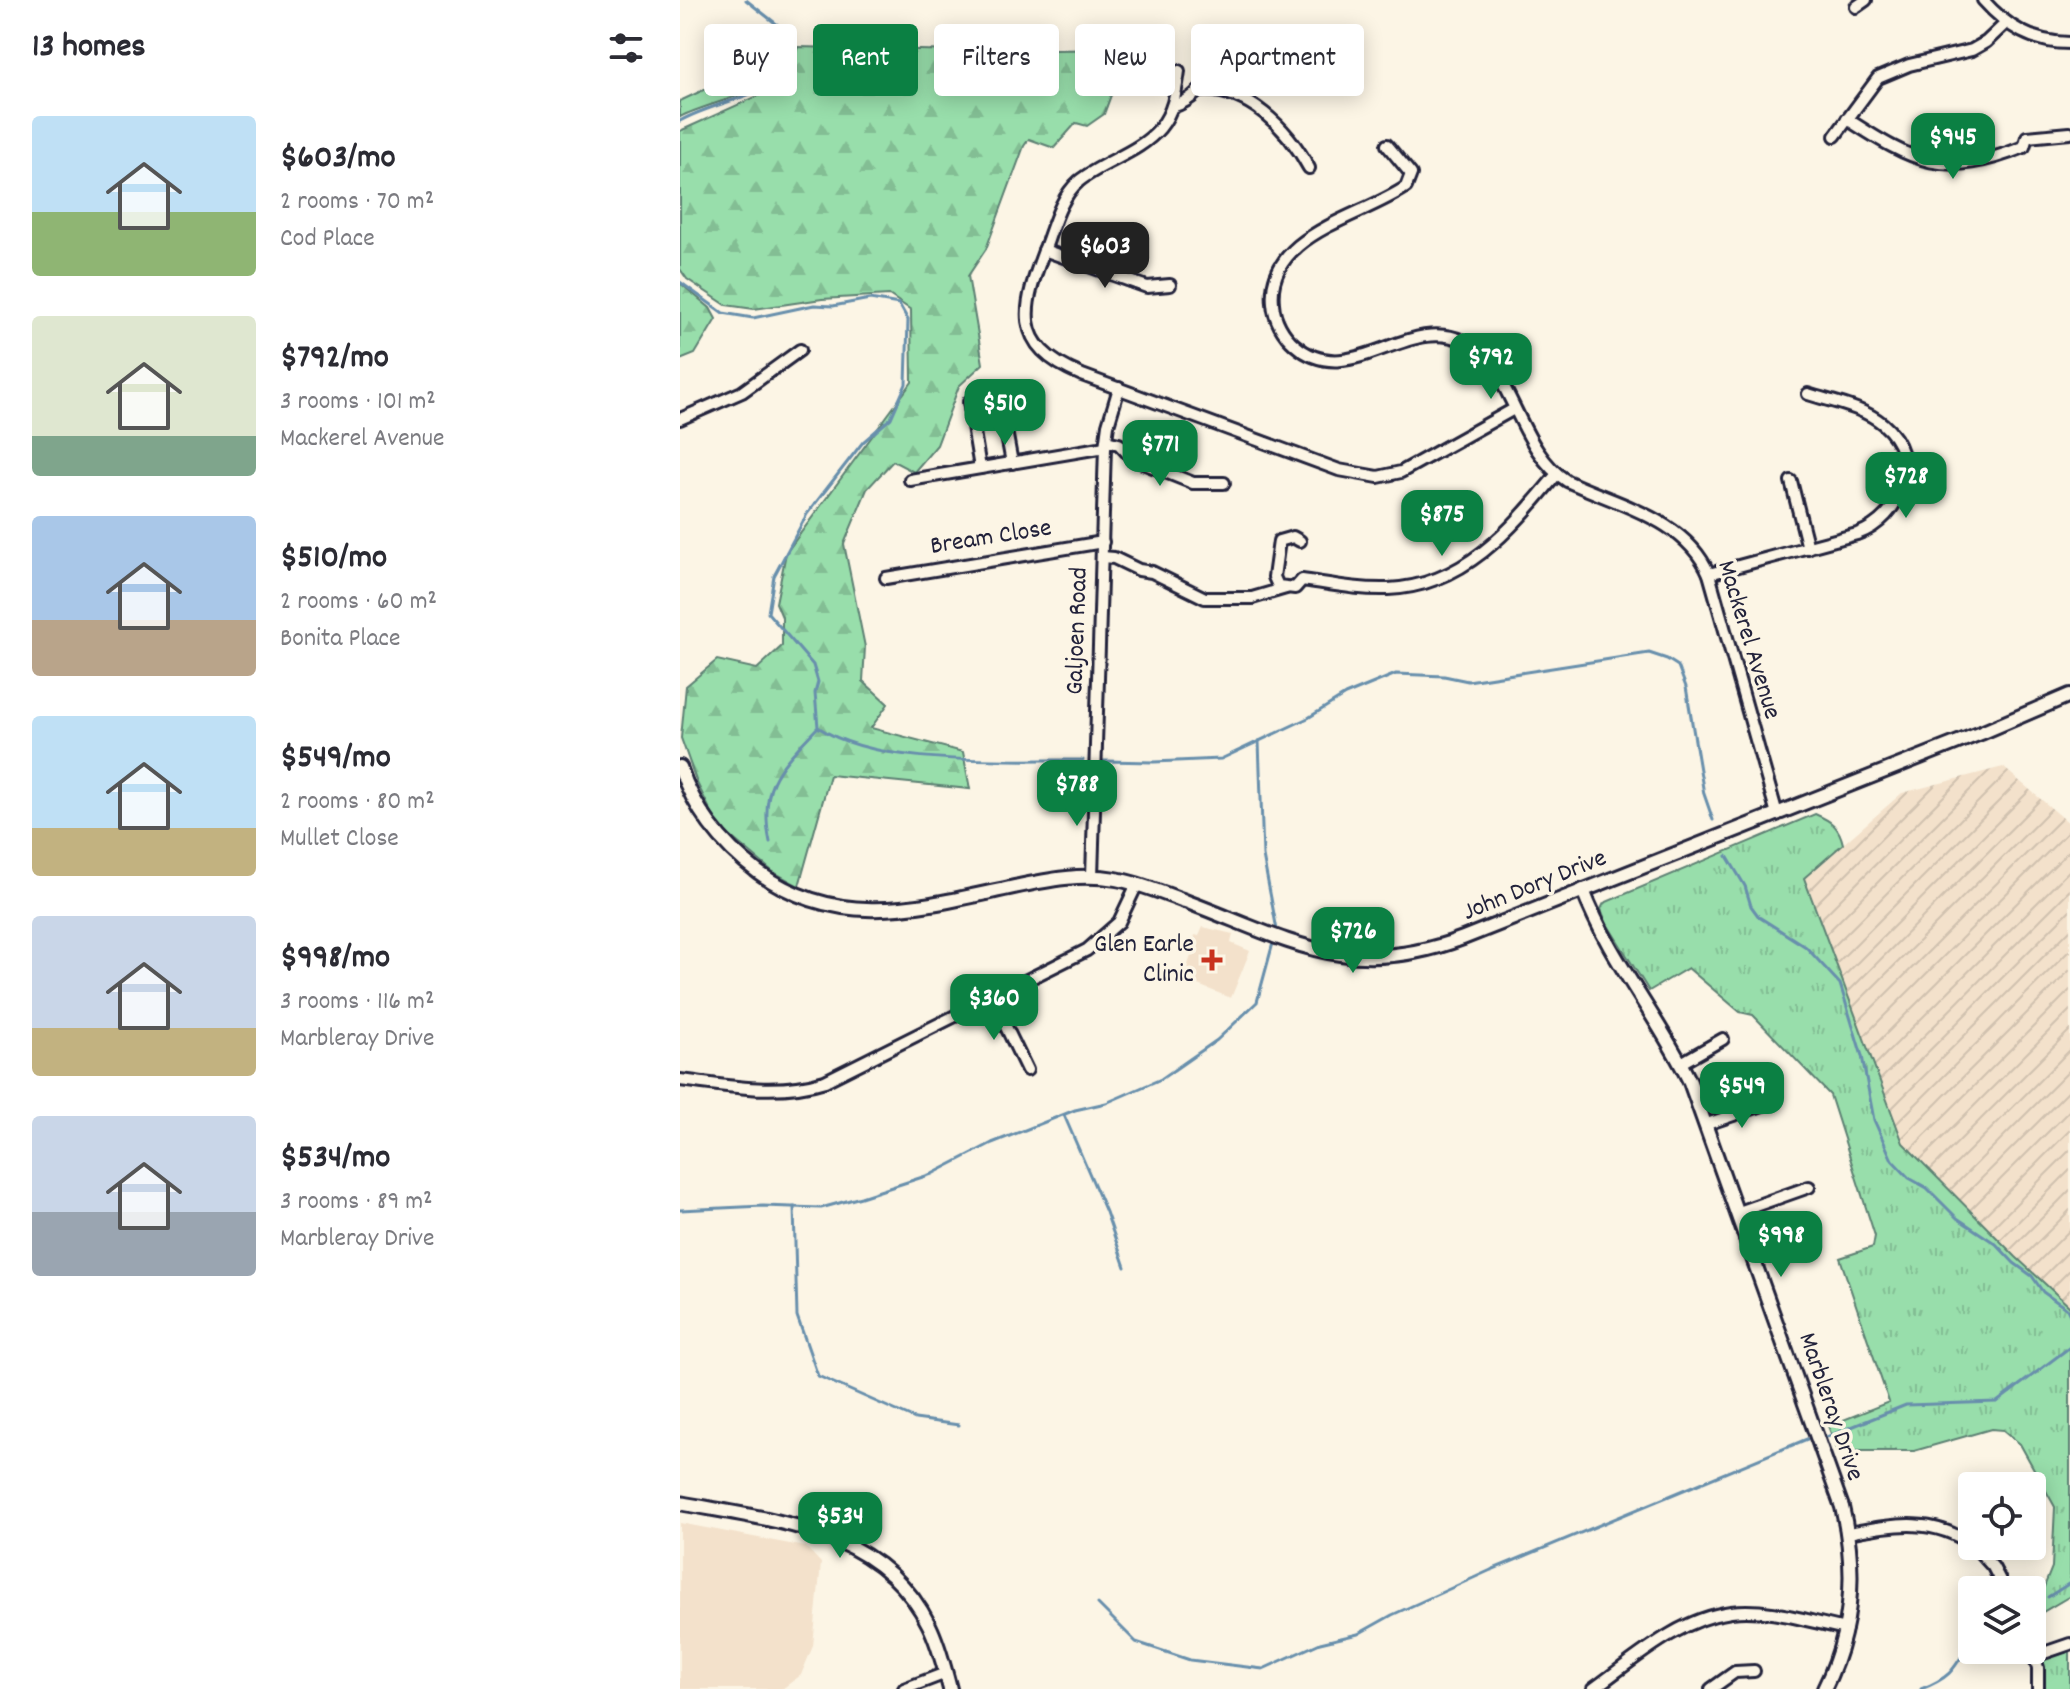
<!DOCTYPE html>
<meta charset="utf-8">
<style>
:root{--surface:#fff;--page:#f7f7f7;--text:#2b2b33;--muted:#7c7c81;--accent:#0b8043}
body{margin:0;font-family:Dekko,sans-serif;background:var(--page);color:var(--text);height:100vh;display:flex;flex-direction:column;font-size:30px;white-space:nowrap}
*{box-sizing:border-box;margin:0}
p{font-size:26px;color:var(--muted)}
.icon{flex:none;width:44px;height:44px;fill:none;stroke:currentColor;stroke-width:2;stroke-linecap:round;stroke-linejoin:round}
.map{position:relative;flex:1;overflow:hidden}
.details{display:flex;flex-direction:column;background:var(--surface);width:680px}
.details>*{flex:none}
.guide{position:absolute;left:24px;top:24px;width:760px;height:72px;display:flex;gap:16px}
.tools{position:absolute;left:1278px;top:1472px;display:grid;gap:16px}
.tools a{display:grid;place-items:center;width:88px;height:88px;border-radius:8px;background:var(--surface);box-shadow:0 4px 20px #0003;font-size:40px}
.price{position:absolute;translate:-50% -68px;padding:0 18px;border-radius:16px;background:var(--accent);color:#fff;font-size:26px;line-height:52px;filter:drop-shadow(0 2px 4px #0008)}
.price::after{content:'';position:absolute;left:50%;top:48px;width:24px;height:18px;margin-left:-12px;background:inherit;clip-path:polygon(0 0,100% 0,50% 100%)}
.price.active{background:#222;color:#fff}
ul{padding:0;list-style:none}
li{display:flex;align-items:center;gap:24px;height:200px;padding:0 32px}
li span{display:grid;place-items:center;flex:none;width:224px;height:160px;border-radius:8px;color:#555}
li>.icon{margin-inline-start:auto}
span .icon{width:96px;height:96px;fill:#fffc;stroke-width:1}
li b{font-size:34px}
h2{display:flex;justify-content:space-between;align-items:center;height:96px;padding:0 32px;font-size:34px}
.tag{padding:0 28px;border-radius:8px;background:var(--surface);box-shadow:0 4px 20px #0003;font-size:28px;line-height:72px}
.tag.active{background:var(--accent);color:#fff}
main{display:flex;flex:1;min-height:0}
.map>svg:first-child{display:block}
.built{fill:#f3e1cb}
.industrial{fill:url(#industrial-furrows)}
.grass{fill:url(#grass-tufts);stroke:#5d8073;stroke-width:2}
.forest{fill:url(#forest-firs);stroke:#5d8073;stroke-width:2}
.lines{fill:none;stroke-linecap:round;stroke-linejoin:round}
.stream{stroke:#688fac;stroke-width:3}
.minor-casing{stroke:#22223b;stroke-width:16}
.tertiary-casing{stroke:#22223b;stroke-width:18}
.minor{stroke:#fcf5e5;stroke-width:10}
.tertiary{stroke:#fcf5e5;stroke-width:12}
.poi-dot{fill:#c8321e;stroke:#fcf5e5;stroke-width:3}
.labels{text-anchor:middle;dominant-baseline:central;stroke-width:7;stroke-linejoin:round;paint-order:stroke}
.street-label{font-size:26px;fill:#22223b;stroke:#fcf5e5}
.poi-label{font-size:26px;fill:#22223b;stroke:#fcf5e5;text-anchor:end}
</style>
<main>
<section class="details">
<h2>13 homes<svg class="icon" aria-label="filters" viewBox="0 0 24 24"><path d="M4 7h16M4 17h16"/><circle cx="9" cy="7" r="2"/><circle cx="15" cy="17" r="2"/></svg></h2>
<ul>
<li><span style="background:linear-gradient(#bfe0f5 60%,#8fb573 0)"><svg class="icon" aria-label="home" viewBox="0 0 24 24"><path d="M3 11l9-7 9 7M6 9v11h12V9"/></svg></span><div><b>$603/mo</b><p>2 rooms · 70 m²</p><p>Cod Place</p></div></li>
<li><span style="background:linear-gradient(#dfe7d0 75%,#7fa58c 0)"><svg class="icon" aria-label="home" viewBox="0 0 24 24"><path d="M3 11l9-7 9 7M6 9v11h12V9"/></svg></span><div><b>$792/mo</b><p>3 rooms · 101 m²</p><p>Mackerel Avenue</p></div></li>
<li><span style="background:linear-gradient(#a9c7e8 65%,#b9a48a 0)"><svg class="icon" aria-label="home" viewBox="0 0 24 24"><path d="M3 11l9-7 9 7M6 9v11h12V9"/></svg></span><div><b>$510/mo</b><p>2 rooms · 60 m²</p><p>Bonita Place</p></div></li>
<li><span style="background:linear-gradient(#bfe0f5 70%,#c2b280 0)"><svg class="icon" aria-label="home" viewBox="0 0 24 24"><path d="M3 11l9-7 9 7M6 9v11h12V9"/></svg></span><div><b>$549/mo</b><p>2 rooms · 80 m²</p><p>Mullet Close</p></div></li>
<li><span style="background:linear-gradient(#c9d6e8 70%,#c2b280 0)"><svg class="icon" aria-label="home" viewBox="0 0 24 24"><path d="M3 11l9-7 9 7M6 9v11h12V9"/></svg></span><div><b>$998/mo</b><p>3 rooms · 116 m²</p><p>Marbleray Drive</p></div></li>
<li><span style="background:linear-gradient(#c9d6e8 60%,#9aa5b1 0)"><svg class="icon" aria-label="home" viewBox="0 0 24 24"><path d="M3 11l9-7 9 7M6 9v11h12V9"/></svg></span><div><b>$534/mo</b><p>3 rooms · 89 m²</p><p>Marbleray Drive</p></div></li>
</ul>
</section>
<div class="map">
<svg width="1390" height="1689" viewBox="0 0 1390 1689">
<defs>
<pattern id="industrial-furrows" width="10" height="10" patternUnits="userSpaceOnUse" patternTransform="scale(2)"><rect width="10" height="10" fill="#f3e1cb"/><path d="M-1 1l2-2M0 10L10 0M9 11l2-2" fill="none" stroke="#d0c1af"/></pattern>
<pattern id="grass-tufts" width="24" height="20" patternUnits="userSpaceOnUse" patternTransform="scale(2)"><rect width="24" height="20" fill="#98deab"/><path d="M3 7l-1-3M5 7V3M7 7l1-3M15 17l-1-3M17 17v-4M19 17l1-3" fill="none" stroke="#83be94"/></pattern>
<pattern id="forest-firs" width="22" height="20" patternUnits="userSpaceOnUse" patternTransform="scale(2)"><rect width="22" height="20" fill="#98deab"/><path d="M5 1l3.5 6h-7zM16 11l3.5 6h-7z" fill="#83be94"/></pattern>
</defs>
<rect width="100%" height="100%" fill="#fcf5e5"/>
<filter id="ink" filterUnits="userSpaceOnUse"><feTurbulence type="fractalNoise" baseFrequency=".0125" numOctaves="2"/><feDisplacementMap in="SourceGraphic" scale="16" xChannelSelector="R" yChannelSelector="G"/><feConvolveMatrix kernelMatrix="1 2 1 2 8 2 1 2 1" color-interpolation-filters="sRGB"/></filter>
<g filter="url(#ink)">
<!-- built -->
<g class="built">
<path d="M523 927 553 934 551 943 570 951 551 998 503 979 511 956 515 935 519 936Z"/>
<path d="M0 1523 126 1547 141 1563 133 1646 121 1675 102 1689H0Z"/>
</g>
<!-- industrial -->
<path class="industrial" d="M1323 767 1390 824V1307L1336 1257 1223 1143 1124 878 1222 793Z"/>
<!-- grass -->
<g class="grass">
<path d="M1135 814C1151 821 1159 826 1163 844L1124 878 1223 1143 1336 1257 1390 1307V1596L1361 1613 1353 1608 1352 1597 1364 1587 1372 1567 1375 1507 1340 1444 1323 1430 1311 1429 1234 1451H1158L1148 1426 1209 1402 1160 1258 1193 1247 1195 1236 1150 1095 1073 1015 1060 1012 1008 968 969 991 927 924 921 909 924 903Z"/>
<path d="M1390 1645V1689H1359L1357 1657Z"/>
</g>
<!-- forest -->
<g class="forest">
<path d="M118 47 279 51 448 49 424 114 407 126 396 123 374 148 349 139 344 146 306 249 288 276 303 364 279 386 257 445 234 472 213 461 187 489 164 544 185 647 183 681 208 704 191 728 283 752 290 789 150 775 119 886 92 871 38 826 17 783 1 738 6 686 37 660 77 669 102 646V617L96 603 106 553 232 382 231 310 209 295 142 299 74 309 46 305 7 279 0 269V131L113 80 114 58Z"/>
<path d="M109 48C108 57 109 66 104 73 91 90 24 104 0 117V101L73 67 82 60 84 49Z"/>
<path d="M0 283 30 308 36 319 15 354 0 360Z"/>
</g>
<g class="lines">
<!-- stream -->
<g class="stream">
<path d="M0 121C34 102 78 98 109 74L113 37 66 0"/>
<path d="M0 282 43 313 73 318 134 305 153 306 190 299 219 304 228 320 226 384 211 418 183 442 127 514 94 576 88 613 133 665 138 682 135 693 138 727C197 768 330 759 403 760"/>
<path d="M579 741 583 856 597 930"/>
<path d="M423 761 474 762 541 759 628 718 665 695 716 674 764 676 788 681 969 653 987 659 998 666 1006 687 1024 794 1033 820"/>
<path d="M90 842C78 785 100 767 137 728"/>
<path d="M1047 856 1065 886 1071 906 1079 917 1126 947 1160 984 1182 1056 1194 1120 1212 1160 1229 1178 1247 1188 1277 1218 1316 1244 1334 1263 1352 1276 1363 1292 1387 1309 1390 1315"/>
<path d="M384 1115 426 1212 445 1267"/>
<path d="M114 1207 117 1316 138 1376 235 1419 279 1425"/>
<path d="M0 1210 83 1206 141 1208 181 1197 252 1174 312 1143 395 1110 426 1103 481 1079 537 1040 577 1002 593 943"/>
<path d="M1144 1438 1226 1405 1317 1402 1390 1347"/>
<path d="M1368 1597 1390 1583"/>
<path d="M418 1604 456 1642 510 1660 583 1669 640 1643 678 1634 712 1615 811 1570 1127 1439"/>
<path d="M1241 1689C1274 1676 1274 1668 1292 1639"/>
</g>
<defs>
<g id="minor">
<path d="M1303 0C1327 27 1353 43 1390 43"/>
<path d="M1176 7 1186 0"/>
<path d="M499 71C496 91 494 111 480 128 459 153 424 161 399 181 382 196 375 220 368 240 345 302 326 344 402 375L659 470 698 477 721 472 834 409"/>
<path d="M518 91C567 86 608 129 629 168"/>
<path d="M492 107C517 100 530 77 545 57"/>
<path d="M1167 119C1235 163 1264 179 1344 147L1347 137 1390 133"/>
<path d="M1155 136 1198 78 1229 65 1292 50 1306 42 1326 23"/>
<path d="M707 145 731 174 726 187C681 218 586 234 593 303 594 319 603 335 615 345 669 392 727 314 783 341 833 365 837 450 887 481 938 505 1006 519 1029 574L1097 814"/>
<path d="M364 250 467 287 490 285"/>
<path d="M319 393 332 463"/>
<path d="M289 402 300 468"/>
<path d="M0 419 62 392 120 350"/>
<path d="M426 441 439 444 453 459 513 483H544"/>
<path d="M230 480 425 447"/>
<path d="M1111 481 1128 548"/>
<path d="M620 541 613 537 599 541 594 577 598 586 615 588 622 580C650 584 679 590 708 589 785 586 832 528 877 474"/>
<path d="M422 557 434 558 459 570 472 572 525 598H572L606 588"/>
<path d="M1029 574 1177 534C1222 518 1244 459 1203 424 1183 407 1153 402 1128 394"/>
<path d="M206 578 423 542"/>
<path d="M412 877 425 447 428 425 439 388"/>
<path d="M312 998 347 1070"/>
<path d="M1001 1063 1043 1039"/>
<path d="M0 1080C49 1086 97 1096 145 1081L407 950 439 922 457 884"/>
<path d="M1027 1124 1086 1104"/>
<path d="M1058 1212 1129 1187"/>
<path d="M1168 1533C1212 1525 1253 1516 1292 1545"/>
<path d="M1294 1546 1313 1567 1325 1590"/>
<path d="M1352 1648 1358 1668V1689"/>
<path d="M1355 1656 1390 1644"/>
<path d="M224 1689 266 1673"/>
<path d="M913 1689C955 1659 998 1619 1051 1612 1088 1607 1130 1622 1166 1629"/>
<path d="M1031 1689 1055 1672 1074 1671"/>
</g>
<g id="tertiary">
<path d="M0 767C14 809 42 845 78 872 160 932 244 906 334 887 367 880 402 873 436 879 459 883 482 893 505 901 609 940 669 981 783 938L1301 733 1390 695"/>
<path d="M903 890C929 959 978 1016 1010 1082L1162 1507C1177 1570 1173 1631 1144 1689"/>
<path d="M0 1503C95 1521 201 1528 249 1625 259 1645 264 1667 270 1689"/>
</g>
</defs>
<!-- minor casing -->
<use href="#minor" class="minor-casing"/>
<!-- tertiary casing -->
<use href="#tertiary" class="tertiary-casing"/>
<!-- minor -->
<use href="#minor" class="minor"/>
<!-- tertiary -->
<use href="#tertiary" class="tertiary"/>
</g>
</g>
<!-- markers -->
<path class="poi-dot" d="M528 948h8v8h8v8h-8v8h-8v-8h-8v-8h8z"/>
<g class="labels">
<!-- street labels -->
<g class="street-label">
<text transform="translate(311 538) rotate(-9)">Bream Close</text>
<text transform="translate(398 631) rotate(-88)">Galjoen Road</text>
<text transform="translate(1068 640) rotate(73)">Mackerel Avenue</text>
<text transform="translate(855 886) rotate(-22)">John Dory Drive</text>
<text transform="translate(1150 1407) rotate(71)">Marbleray Drive</text>
</g>
<!-- poi labels -->
<g class="poi-label">
<text x="514" y="945">Glen Earle<tspan x="514" dy="30">Clinic</tspan></text>
</g>
</g>
</svg>
<div class="tools">
<a><svg class="icon" aria-label="locate" viewBox="0 0 24 24"><circle cx="12" cy="12" r="6"/><path d="M12 2v4M12 18v4M2 12h4M18 12h4"/></svg></a>
<a><svg class="icon" aria-label="layers" viewBox="0 0 24 24"><path d="M12 4l9 5-9 5-9-5zM3 14l9 5 9-5"/></svg></a>
</div>
<b class="price" style="left:1273px;top:181px">$945</b>
<b class="price active" style="left:425px;top:290px">$603</b>
<b class="price" style="left:811px;top:401px">$792</b>
<b class="price" style="left:325px;top:447px">$510</b>
<b class="price" style="left:480px;top:488px">$771</b>
<b class="price" style="left:1226px;top:520px">$728</b>
<b class="price" style="left:762px;top:558px">$875</b>
<b class="price" style="left:397px;top:828px">$788</b>
<b class="price" style="left:673px;top:975px">$726</b>
<b class="price" style="left:314px;top:1042px">$360</b>
<b class="price" style="left:1062px;top:1130px">$549</b>
<b class="price" style="left:1101px;top:1279px">$998</b>
<b class="price" style="left:160px;top:1560px">$534</b>
<div class="guide">
<a class="tag">Buy</a>
<a class="tag active">Rent</a>
<a class="tag">Filters</a>
<a class="tag">New</a>
<a class="tag">Apartment</a>
</div>
</div>
</main>
